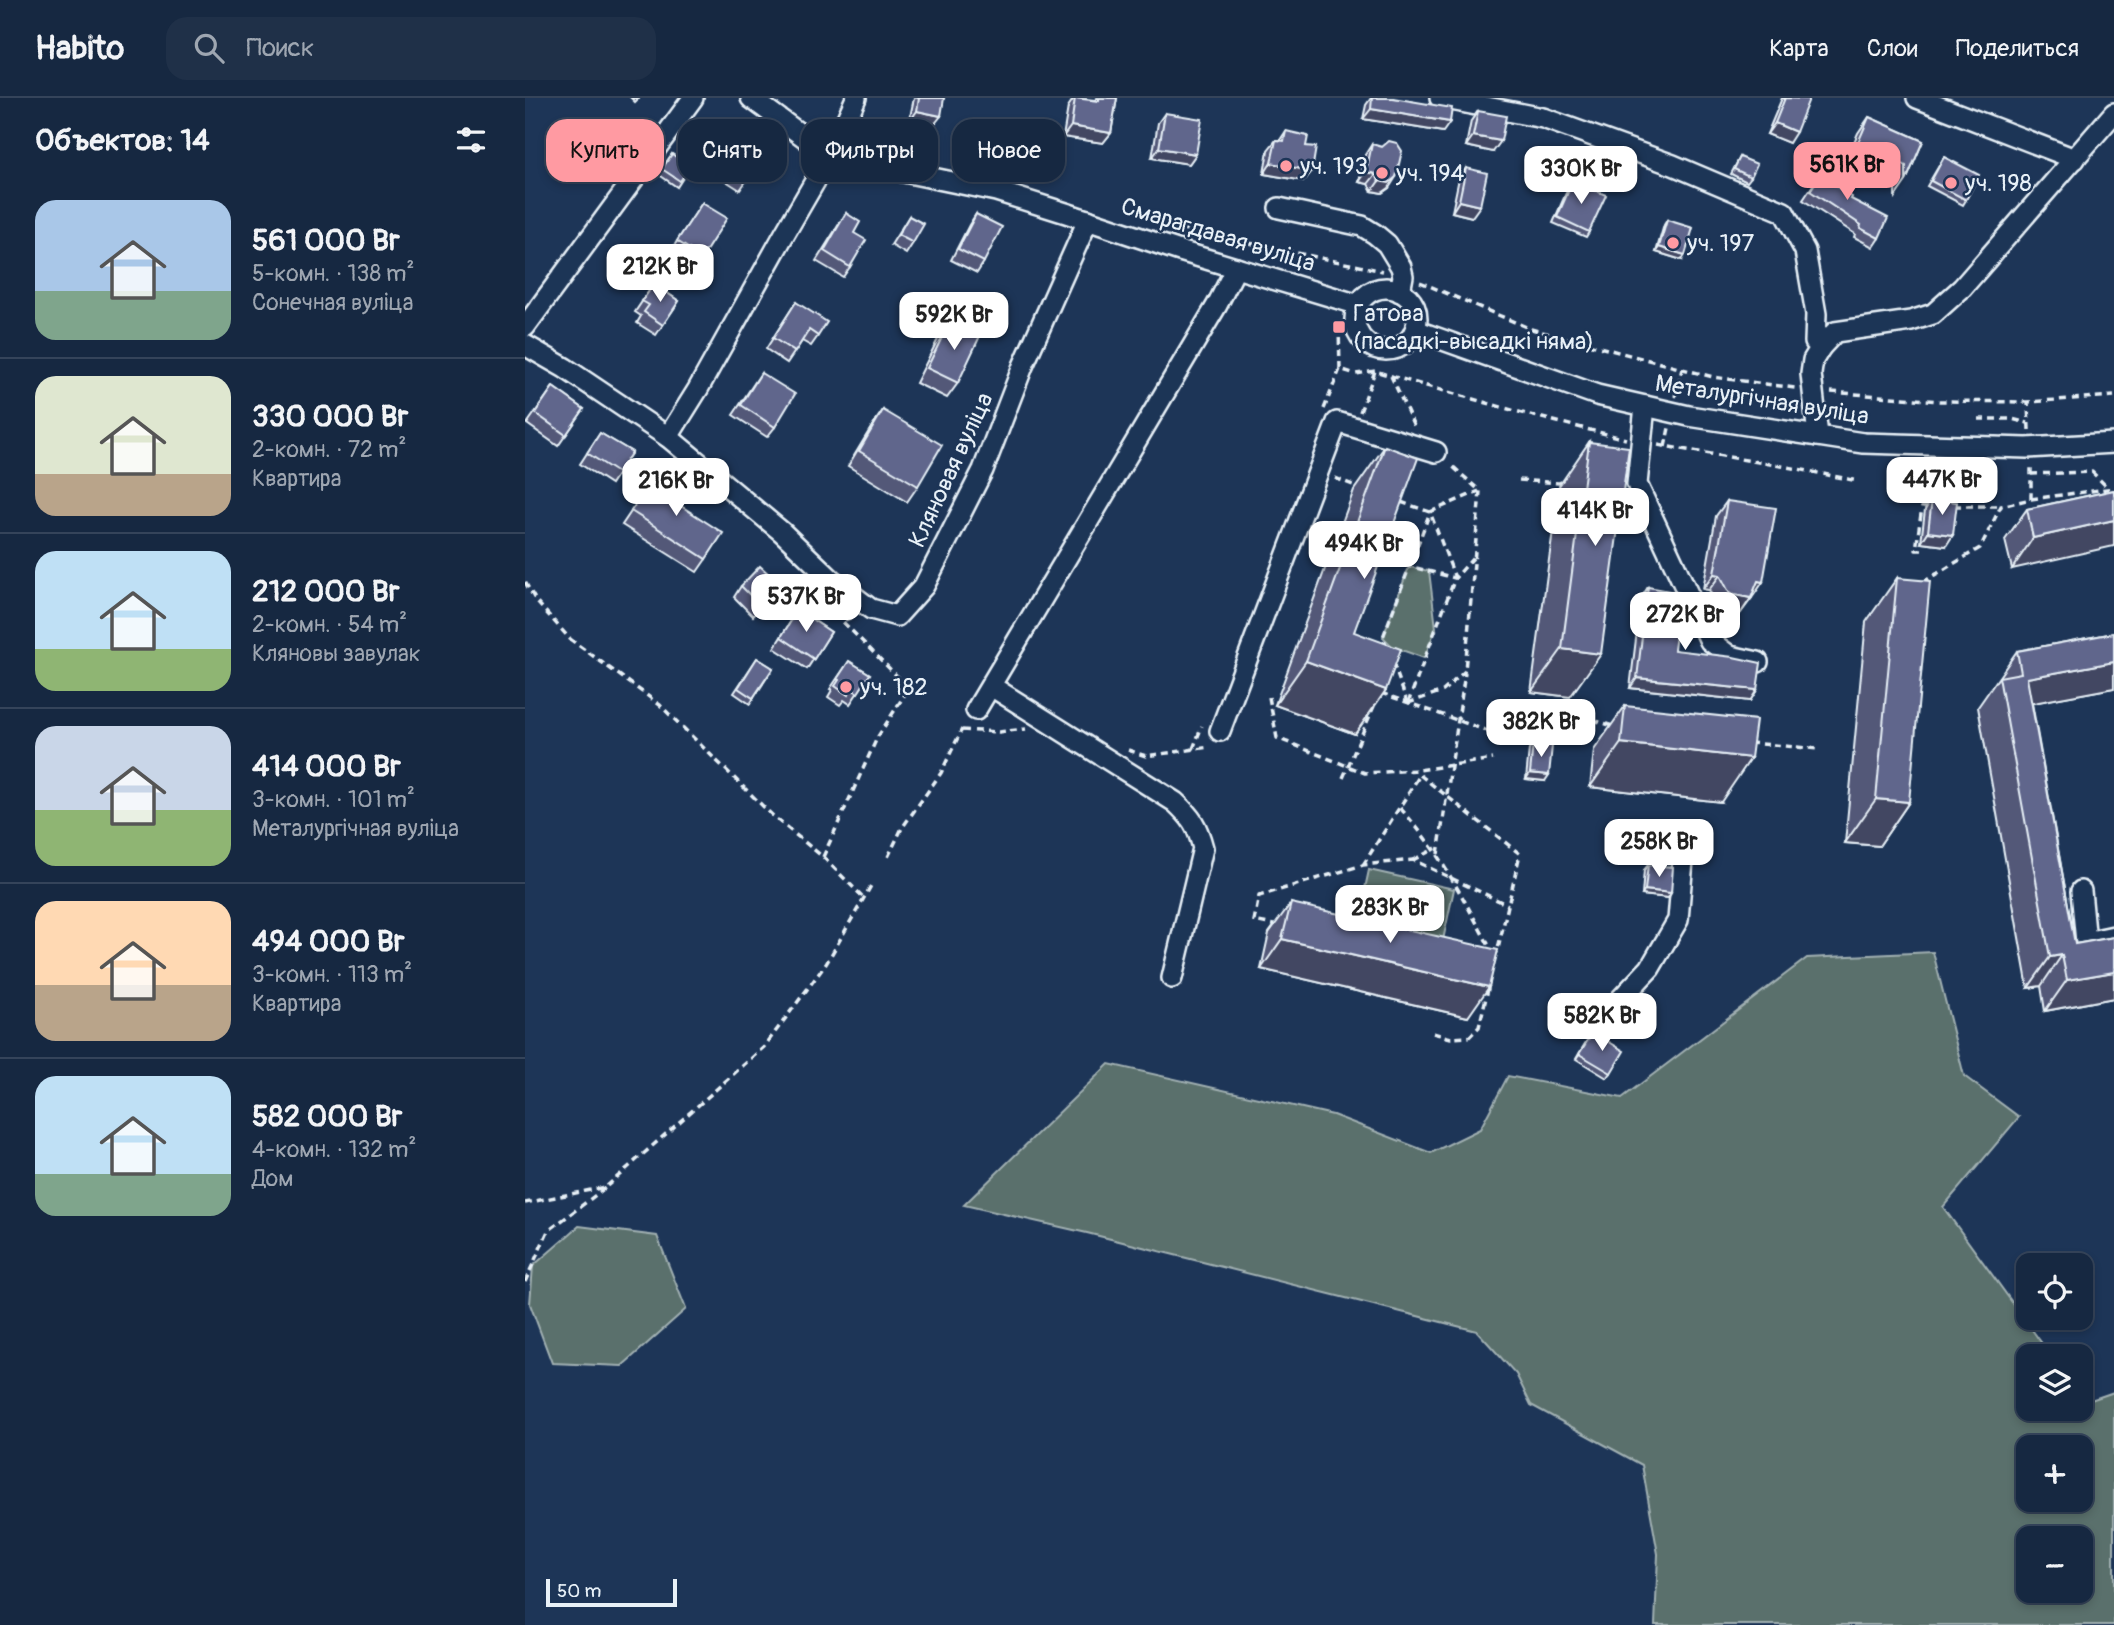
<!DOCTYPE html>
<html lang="ru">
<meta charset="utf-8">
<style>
:root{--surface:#162841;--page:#1f3048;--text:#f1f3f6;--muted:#9ea6b1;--line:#35445a;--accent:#ff9aa2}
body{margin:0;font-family:Pangolin,sans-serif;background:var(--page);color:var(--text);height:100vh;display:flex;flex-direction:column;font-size:26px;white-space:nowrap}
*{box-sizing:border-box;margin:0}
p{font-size:23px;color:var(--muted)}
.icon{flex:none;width:38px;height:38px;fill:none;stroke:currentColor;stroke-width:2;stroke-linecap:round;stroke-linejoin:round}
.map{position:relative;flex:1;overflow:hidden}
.panel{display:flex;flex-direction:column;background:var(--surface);width:525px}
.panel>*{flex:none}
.hud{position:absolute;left:21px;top:21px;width:665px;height:63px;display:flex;gap:14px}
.buttons{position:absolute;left:1491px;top:1155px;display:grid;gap:14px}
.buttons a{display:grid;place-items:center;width:77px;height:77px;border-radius:14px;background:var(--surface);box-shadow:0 4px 10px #0003,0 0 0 2px var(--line);font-size:35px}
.scale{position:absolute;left:21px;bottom:18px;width:131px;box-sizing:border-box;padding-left:7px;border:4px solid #e8f1f8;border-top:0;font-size:19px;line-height:24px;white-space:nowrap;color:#e8f1f8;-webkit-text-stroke:5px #1d3557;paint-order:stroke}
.price{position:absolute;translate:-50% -60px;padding:0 16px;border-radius:14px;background:#fff;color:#222;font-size:23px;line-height:46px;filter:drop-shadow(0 2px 4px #0008)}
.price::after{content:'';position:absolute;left:50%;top:42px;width:21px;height:16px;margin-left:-10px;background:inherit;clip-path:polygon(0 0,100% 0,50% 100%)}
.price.on{background:var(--accent);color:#111}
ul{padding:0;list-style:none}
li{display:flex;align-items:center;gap:21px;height:175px;padding:0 35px}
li+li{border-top:2px solid var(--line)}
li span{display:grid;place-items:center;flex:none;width:196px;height:140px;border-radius:21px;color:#555}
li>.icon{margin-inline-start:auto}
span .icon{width:84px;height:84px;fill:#fffc;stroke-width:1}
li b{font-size:30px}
h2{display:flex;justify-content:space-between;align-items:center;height:84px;padding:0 35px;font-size:30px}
.tag{padding:0 24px;border-radius:21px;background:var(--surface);box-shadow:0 4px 10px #0003,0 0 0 2px var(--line);font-size:24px;line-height:63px}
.tag.on{background:var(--accent);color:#111}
header{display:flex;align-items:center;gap:42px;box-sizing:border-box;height:98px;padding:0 35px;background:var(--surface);border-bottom:2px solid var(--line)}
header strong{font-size:33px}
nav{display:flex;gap:38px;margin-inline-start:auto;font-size:24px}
.search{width:490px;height:63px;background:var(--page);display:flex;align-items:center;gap:18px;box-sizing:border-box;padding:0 24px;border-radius:21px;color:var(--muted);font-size:26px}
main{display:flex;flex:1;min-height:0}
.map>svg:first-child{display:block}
.green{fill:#5a706c;stroke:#a1b0b2;stroke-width:2;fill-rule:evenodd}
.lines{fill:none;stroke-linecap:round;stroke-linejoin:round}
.minor-casing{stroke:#e8f1f8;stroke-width:24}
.path{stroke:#e8f1f8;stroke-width:3.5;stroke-dasharray:7 5;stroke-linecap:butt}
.minor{stroke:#1d3557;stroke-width:19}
.wall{fill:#535878;stroke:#e8f1f8;stroke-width:2}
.shaded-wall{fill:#434762;stroke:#e8f1f8;stroke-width:2}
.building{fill:#60668c;stroke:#e8f1f8;stroke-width:2}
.poi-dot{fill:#ff9aa2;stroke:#1d3557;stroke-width:2.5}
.labels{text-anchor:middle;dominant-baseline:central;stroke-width:5;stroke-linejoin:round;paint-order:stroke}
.poi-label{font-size:24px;fill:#e8f1f8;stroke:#1d3557;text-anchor:start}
.street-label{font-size:24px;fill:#e8f1f8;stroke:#1d3557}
</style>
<header>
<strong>Habito</strong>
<div class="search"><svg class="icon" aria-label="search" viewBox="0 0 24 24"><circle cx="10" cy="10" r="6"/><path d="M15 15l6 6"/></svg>Поиск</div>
<nav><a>Карта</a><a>Слои</a><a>Поделиться</a></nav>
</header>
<main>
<section class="panel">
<h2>Объектов: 14<svg class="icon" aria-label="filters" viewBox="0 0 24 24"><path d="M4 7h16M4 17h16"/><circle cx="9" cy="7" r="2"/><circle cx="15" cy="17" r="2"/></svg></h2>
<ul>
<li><span style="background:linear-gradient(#a9c7e8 65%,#7fa58c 0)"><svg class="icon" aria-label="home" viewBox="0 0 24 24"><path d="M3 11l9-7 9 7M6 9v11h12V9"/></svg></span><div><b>561 000 Br</b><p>5-комн. · 138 m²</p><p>Сонечная вуліца</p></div></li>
<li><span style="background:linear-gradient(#dfe7d0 70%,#b9a48a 0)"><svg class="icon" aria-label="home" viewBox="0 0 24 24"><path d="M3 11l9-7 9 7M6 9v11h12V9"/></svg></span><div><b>330 000 Br</b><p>2-комн. · 72 m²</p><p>Квартира</p></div></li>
<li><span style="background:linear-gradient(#bfe0f5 70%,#8fb573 0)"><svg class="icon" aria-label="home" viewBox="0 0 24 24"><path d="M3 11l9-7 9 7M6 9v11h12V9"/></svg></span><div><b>212 000 Br</b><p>2-комн. · 54 m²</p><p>Кляновы завулак</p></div></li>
<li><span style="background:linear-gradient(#c9d6e8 60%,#8fb573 0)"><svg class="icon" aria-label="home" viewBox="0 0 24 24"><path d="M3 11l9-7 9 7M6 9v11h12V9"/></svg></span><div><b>414 000 Br</b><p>3-комн. · 101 m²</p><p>Металургічная вуліца</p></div></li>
<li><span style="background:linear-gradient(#ffd9b3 60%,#b9a48a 0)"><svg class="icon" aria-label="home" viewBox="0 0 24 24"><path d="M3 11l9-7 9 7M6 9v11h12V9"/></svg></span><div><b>494 000 Br</b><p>3-комн. · 113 m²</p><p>Квартира</p></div></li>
<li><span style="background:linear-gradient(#bfe0f5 70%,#7fa58c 0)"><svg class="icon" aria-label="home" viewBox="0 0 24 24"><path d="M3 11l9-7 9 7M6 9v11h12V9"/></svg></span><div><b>582 000 Br</b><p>4-комн. · 132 m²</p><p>Дом</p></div></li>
</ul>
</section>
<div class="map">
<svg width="1589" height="1527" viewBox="0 0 1589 1527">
<rect width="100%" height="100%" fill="#1d3557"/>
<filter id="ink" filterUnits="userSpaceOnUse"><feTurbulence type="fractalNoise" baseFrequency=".0143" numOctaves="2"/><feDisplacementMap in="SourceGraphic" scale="14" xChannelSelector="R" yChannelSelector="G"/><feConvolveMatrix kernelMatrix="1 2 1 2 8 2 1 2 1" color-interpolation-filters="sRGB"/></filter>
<g filter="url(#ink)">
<!-- green -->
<g class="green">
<path d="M884 469 904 473 911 530 899 560 868 549 858 539Z"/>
<path d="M844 772 929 791 918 842 833 823Z"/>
<path d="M1408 854 1439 978 1494 1019 1418 1109 1526 1258H1503V1311H1556V1298L1560 1304 1589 1294V1527H1130L1133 1456 1117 1367 1006 1307 991 1276 952 1233 562 1135 439 1107 584 966 808 1017 906 1055 955 1031 983 978 1097 1000 1282 860ZM1503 1349H1556V1402H1503ZM1503 1440H1556V1493H1503Z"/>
<path d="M54 1128 132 1138 161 1211 97 1268 27 1265 5 1206 8 1168Z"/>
</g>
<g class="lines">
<defs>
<g id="minor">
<path d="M226 0 286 44 307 54 345 67 471 93 541 115 658 154 834 207"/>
<path d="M915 0 1018 20 1148 67 1259 114 1280 153 1291 216 1290 244 1296 249"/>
<path d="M1392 0 1550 61"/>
<path d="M754 110 837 128 850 136 862 146 876 169 878 178 875 194"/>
<circle cx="861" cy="221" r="31"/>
<path d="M0 229 168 0"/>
<path d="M890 232 1072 297 1164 318 1338 345 1502 350 1589 345"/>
<path d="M0 247 40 270 143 339 257 434 306 481 346 511 372 518 399 488 458 372 498 268 563 122"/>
<path d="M1120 308 1112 386 1185 543 1205 558 1233 564"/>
<path d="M1293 338 1286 276 1288 262 1296 249 1310 234 1386 223 1408 216 1437 190 1589 15"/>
<path d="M143 339 173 291 260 135 307 54 331 0"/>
<path d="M466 588 650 704C667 720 672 727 678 750L647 880"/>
<path d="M451 612 692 207 711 170"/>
<path d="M695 633 812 324 911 354"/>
<path d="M1556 793 1561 844 1589 838"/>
<path d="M1047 927 1091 906 1125 870 1153 822 1160 738"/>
</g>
</defs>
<!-- minor casing -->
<use href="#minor" class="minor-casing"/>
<!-- path -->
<g class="path">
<path d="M643 128 858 173"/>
<path d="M895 184 1006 231 1188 279 1270 290"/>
<path d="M815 271 814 229 829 225"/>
<path d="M866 278 1001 316 1101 341"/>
<path d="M1306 294 1415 303 1503 304"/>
<path d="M1150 299 1157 271"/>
<path d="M799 311 815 271 831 276 850 273"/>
<path d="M835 314 850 273 866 278 889 328"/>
<path d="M1453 321H1487L1503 325"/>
<path d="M1504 332 1503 304 1589 298"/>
<path d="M1133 347 1268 370 1333 383"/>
<path d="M1140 349 1144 330"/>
<path d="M1506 376 1567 374 1584 391"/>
<path d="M810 380 836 390"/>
<path d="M994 382 1034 385 1040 382"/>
<path d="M1506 401 1589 390"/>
<path d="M1421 406 1427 366"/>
<path d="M1429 408H1476"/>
<path d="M1397 452H1391L1397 409H1407"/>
<path d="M868 464 930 480 948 460"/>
<path d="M0 484 11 503 45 541 135 607 250 720 298 759 338 799"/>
<path d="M1398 484 1455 450 1476 408 1506 401V368"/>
<path d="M862 549 858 539 905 414 873 403"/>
<path d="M868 565 882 604"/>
<path d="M856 595 971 636"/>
<path d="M744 599 752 640 840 675 894 672 968 661"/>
<path d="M883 605 918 593 940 573 955 393 925 366"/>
<path d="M883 605 930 480 905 414 954 393"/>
<path d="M973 612 1065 621 1088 628"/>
<path d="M437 632 474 634 501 631"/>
<path d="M1224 645 1295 651"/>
<path d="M668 651 677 628"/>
<path d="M603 652 621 658 685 649"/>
<path d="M895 677 995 756 972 855"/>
<path d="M818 680 849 608"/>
<path d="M875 710C915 753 940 804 968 855"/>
<path d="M913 756 940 575"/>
<path d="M298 759 352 640 384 590 317 523 328 519"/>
<path d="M363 759 377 730 416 675 437 631"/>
<path d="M888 762 911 750"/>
<path d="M838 767 895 677"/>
<path d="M753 828 729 823 734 798 838 767 888 762 983 807"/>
<path d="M908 935 926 940 944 939 954 929 964 887"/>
<path d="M0 1105 81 1089 239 949 301 866 347 786"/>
<path d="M0 1184 23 1133 80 1090"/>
</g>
<!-- minor -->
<use href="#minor" class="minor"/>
</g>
<!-- wall -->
<g class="wall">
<path d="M106 0H114L110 4Z"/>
<path d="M389 0H419L408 28 384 24Z"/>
<path d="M549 0 570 2 572 0H592L586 35 578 45 538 39 543 9Z"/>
<path d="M846 0H868L918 34 838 21 841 7Z"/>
<path d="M1257 0H1282L1264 45 1242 36Z"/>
<path d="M953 13 968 54 941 48 946 23Z"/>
<path d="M640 15 671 56 664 66 627 60 633 25Z"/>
<path d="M1344 19 1398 43 1381 83 1370 99V84L1321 62 1333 35Z"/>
<path d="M761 33 781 48 787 73 779 83 739 76 743 52 751 42H755Z"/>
<path d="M210 38 239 57 215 92 187 74Z"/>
<path d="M847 46 864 90 857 95 847 93 843 86 834 84 840 57Z"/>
<path d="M147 56 165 69 152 89 133 76Z"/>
<path d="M1215 59 1226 79 1222 84 1206 76Z"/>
<path d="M1419 59 1441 102 1438 107 1402 88Z"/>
<path d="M1304 63 1309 87 1326 101 1354 140 1348 149 1329 139 1330 136 1278 102Z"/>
<path d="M941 70 947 119 927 114 934 80Z"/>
<path d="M1048 83 1064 134 1061 139 1028 125 1044 88Z"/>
<path d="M177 105V159L170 170 145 154Z"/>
<path d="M321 115 329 135 325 169 318 179 291 163Z"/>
<path d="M451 116 459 164 452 175 426 162 444 127Z"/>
<path d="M384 118 388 145 381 156 366 147Z"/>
<path d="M1142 122 1157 162 1131 154 1139 127Z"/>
<path d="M129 186 154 203 131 237 112 225 116 218 110 214Z"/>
<path d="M271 204 293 238 286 248 277 243 262 265 241 251Z"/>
<path d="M425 223 433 285 422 300 391 285 414 239Z"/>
<path d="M236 275 250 329 242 339 208 317Z"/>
<path d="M28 289 59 311 33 348 2 326Z"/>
<path d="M358 312 393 388 382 404 323 368 347 328Z"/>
<path d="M75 335 107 354 86 386 55 366Z"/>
<path d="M1064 344 1045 599 1006 594 1034 388Z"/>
<path d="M860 348 829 534 830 636 750 607 829 392Z"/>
<path d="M130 378 153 406 181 461 172 474 97 427Z"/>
<path d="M1589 392 1487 471 1480 442 1502 411Z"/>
<path d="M1407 401 1421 448 1396 445 1400 412Z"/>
<path d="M1202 403 1227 500 1215 516 1194 511 1184 492 1178 491 1191 418Z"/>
<path d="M1372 480 1384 704 1354 748 1320 745 1341 524Z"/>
<path d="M256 487 248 497 228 518 209 499 216 488Z"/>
<path d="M1123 489 1149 552 1232 592 1225 603 1105 590 1116 500Z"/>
<path d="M273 512 306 534 282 571 249 550Z"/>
<path d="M1589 535V590L1507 605 1550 846 1589 839V900L1520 913 1516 888 1503 890 1453 609 1492 553Z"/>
<path d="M232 560 248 570 225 606 209 595Z"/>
<path d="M324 563 345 576 325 606 319 602 315 607 303 599 307 592 305 591Z"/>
<path d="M1100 608 1196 704 1065 689 1069 652Z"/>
<path d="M1008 646 1020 683 1001 681 1004 651Z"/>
<path d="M1123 767 1146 795 1143 800 1117 797 1119 772Z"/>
<path d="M766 805 943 919 736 871 744 835Z"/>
<path d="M1064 939 1086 975 1082 980 1051 961Z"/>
</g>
<!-- shaded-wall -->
<g class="shaded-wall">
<path d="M846 11 925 24 918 34 838 21Z"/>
<path d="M392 13 416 18 408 28 384 24Z"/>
<path d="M1250 25 1271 34 1264 45 1242 36Z"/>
<path d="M546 28 586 35 578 45 538 39Z"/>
<path d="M948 38 976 43 968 54 941 48Z"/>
<path d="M634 50 671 56 664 66 627 60Z"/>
<path d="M746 65 787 73 779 83 739 76Z"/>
<path d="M841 74 851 76 843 86 834 84Z"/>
<path d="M871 79 864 90 857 95 847 93 854 83Z"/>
<path d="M934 103 955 108 947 119 927 114Z"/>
<path d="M1134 149 1160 157 1157 162 1131 154Z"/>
<path d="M1589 422V448L1487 471 1508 440Z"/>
<path d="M1403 434 1428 437 1421 448 1396 445Z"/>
<path d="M1189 476 1195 477 1184 492 1178 491Z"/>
<path d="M1233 483 1238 484 1227 500 1222 499Z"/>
<path d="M256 487 248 497 228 518 236 508Z"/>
<path d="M1205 496 1226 500 1215 516 1194 511Z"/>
<path d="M1037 551 1076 556 1045 599 1006 594Z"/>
<path d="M781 563 861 592 830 636 750 607Z"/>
<path d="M1589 564V590L1481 610 1502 580Z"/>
<path d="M1112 580 1232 592 1225 603 1105 590Z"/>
<path d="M1096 645 1226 660 1196 704 1065 689Z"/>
<path d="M1005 675 1024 677 1020 683 1001 681Z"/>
<path d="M1351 701 1384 704 1354 748 1320 745Z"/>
<path d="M1120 792 1146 795 1143 800 1117 797Z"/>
<path d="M757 841 964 889 943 919 736 871Z"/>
<path d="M1537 857 1516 888 1503 890 1525 859Z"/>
<path d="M1589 874V900L1520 913 1542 882Z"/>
</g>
<!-- building -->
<g class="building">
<path d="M394 0H419L416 18 392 13Z"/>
<path d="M550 0 574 3V0H592L586 35 546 28Z"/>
<path d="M847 0H868L927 10 925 24 846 11Z"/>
<path d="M1260 0 1284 1 1271 34 1250 25Z"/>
<path d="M953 13 981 18 976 43 948 38Z"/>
<path d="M640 15 677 21 671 56 634 50Z"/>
<path d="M1344 19 1398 43 1381 83V68L1332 47Z"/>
<path d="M761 33 783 38 781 48 791 49 787 73 746 65 751 42 759 43Z"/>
<path d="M210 38 239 57 222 81 194 64Z"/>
<path d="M864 43 872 45 877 53 871 79 864 85 854 83 851 76 841 74 847 46 857 49Z"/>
<path d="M147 56 165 69 155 83 137 71Z"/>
<path d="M1215 59 1232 66 1226 79 1209 71Z"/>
<path d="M1419 59 1454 77 1441 102 1406 83Z"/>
<path d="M1304 63 1318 72 1309 87 1327 99 1326 101 1363 120 1354 140 1335 130 1336 127 1285 93Z"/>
<path d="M941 70 962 75 955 108 934 103Z"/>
<path d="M1048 83 1081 97 1064 134 1032 119Z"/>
<path d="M177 105 202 120 177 159 152 143Z"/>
<path d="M321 115 335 124 329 135 341 142 325 169 299 153Z"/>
<path d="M451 116 477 129 459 164 433 151Z"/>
<path d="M384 118 399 126 388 145 373 137Z"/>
<path d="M1142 122 1168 130 1160 157 1134 149Z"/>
<path d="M129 186 154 203 138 227 119 214 124 207 117 203Z"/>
<path d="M271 204 302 224 293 238 284 232 270 254 248 240Z"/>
<path d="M425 223 455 238 433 285 402 270Z"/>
<path d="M236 275 270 296 250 329 216 307Z"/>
<path d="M28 289 59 311 41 337 10 315Z"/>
<path d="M358 312 417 347 393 388 334 353Z"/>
<path d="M75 335 107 354 93 375 62 355Z"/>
<path d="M1064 344 1104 349 1076 556 1037 551Z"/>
<path d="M860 348 893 360 829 534 876 551 861 592 781 563Z"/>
<path d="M130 378 159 397 153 406 198 435 181 461 106 413Z"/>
<path d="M1589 392V422L1508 440 1502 411Z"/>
<path d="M1407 401 1432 404 1428 437 1403 434Z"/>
<path d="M1202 403 1251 410 1238 484 1233 483 1226 500 1205 496 1195 477 1189 476Z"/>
<path d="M235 468 256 487 236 508 216 488Z"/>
<path d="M1372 480 1405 483 1384 704 1351 701Z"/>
<path d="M1123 489 1156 495 1149 552 1208 559 1236 565 1232 592 1112 580Z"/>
<path d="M273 512 306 534 289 561 256 539Z"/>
<path d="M1589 535V564L1502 580 1550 846 1589 839V874L1542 882 1537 857 1525 859 1474 579 1496 575 1492 553Z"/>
<path d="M232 560 248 570 228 600 213 590Z"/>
<path d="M324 563 345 576 333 595 326 591 323 597 310 588 314 582 312 581Z"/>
<path d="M1100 608 1231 622 1226 660 1096 645Z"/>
<path d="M1008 646 1027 648 1024 677 1005 675Z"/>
<path d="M1123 767 1148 769 1146 795 1120 792Z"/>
<path d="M766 805 973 852 964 889 757 841Z"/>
<path d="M1068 934 1099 953 1086 975 1054 956Z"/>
</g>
</g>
<!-- markers -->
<g class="poi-dot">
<circle cx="761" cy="68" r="7"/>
<circle cx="857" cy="75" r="7"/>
<circle cx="1426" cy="85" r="7"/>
<circle cx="1148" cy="145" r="7"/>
<rect x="807" y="222" width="14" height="14" rx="3.5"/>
<circle cx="321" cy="589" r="7"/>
</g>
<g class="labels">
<!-- poi labels -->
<g class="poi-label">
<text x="775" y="68">уч. 193</text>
<text x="871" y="75">уч. 194</text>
<text x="1440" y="85">уч. 198</text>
<text x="1162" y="145">уч. 197</text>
<text x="828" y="215">Гатова<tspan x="828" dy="28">(пасадкі-высадкі няма)</tspan></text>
<text x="335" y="589">уч. 182</text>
</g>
<!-- street labels -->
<g class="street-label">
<text transform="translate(693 137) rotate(17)">Смарагдавая вуліца</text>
<text transform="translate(1237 302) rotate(9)">Металургічная вуліца</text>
<text transform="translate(426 372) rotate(-65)">Кляновая вуліца</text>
</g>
</g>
</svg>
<div class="buttons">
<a><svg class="icon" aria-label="locate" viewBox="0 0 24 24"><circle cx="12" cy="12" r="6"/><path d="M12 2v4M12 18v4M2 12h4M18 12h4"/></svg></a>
<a><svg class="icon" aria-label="layers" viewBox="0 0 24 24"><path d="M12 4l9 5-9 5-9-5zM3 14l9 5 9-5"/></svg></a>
<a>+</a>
<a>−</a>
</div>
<div class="scale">50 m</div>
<b class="price on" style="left:1322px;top:104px">561K Br</b>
<b class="price" style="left:1056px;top:108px">330K Br</b>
<b class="price" style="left:135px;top:206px">212K Br</b>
<b class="price" style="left:429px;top:254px">592K Br</b>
<b class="price" style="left:1417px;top:419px">447K Br</b>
<b class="price" style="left:151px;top:420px">216K Br</b>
<b class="price" style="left:1070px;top:450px">414K Br</b>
<b class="price" style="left:839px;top:483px">494K Br</b>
<b class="price" style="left:281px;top:536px">537K Br</b>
<b class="price" style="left:1160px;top:554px">272K Br</b>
<b class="price" style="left:1016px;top:661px">382K Br</b>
<b class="price" style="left:1134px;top:781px">258K Br</b>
<b class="price" style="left:865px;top:847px">283K Br</b>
<b class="price" style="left:1077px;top:955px">582K Br</b>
<div class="hud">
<a class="tag on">Купить</a>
<a class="tag">Снять</a>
<a class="tag">Фильтры</a>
<a class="tag">Новое</a>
</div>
</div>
</main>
